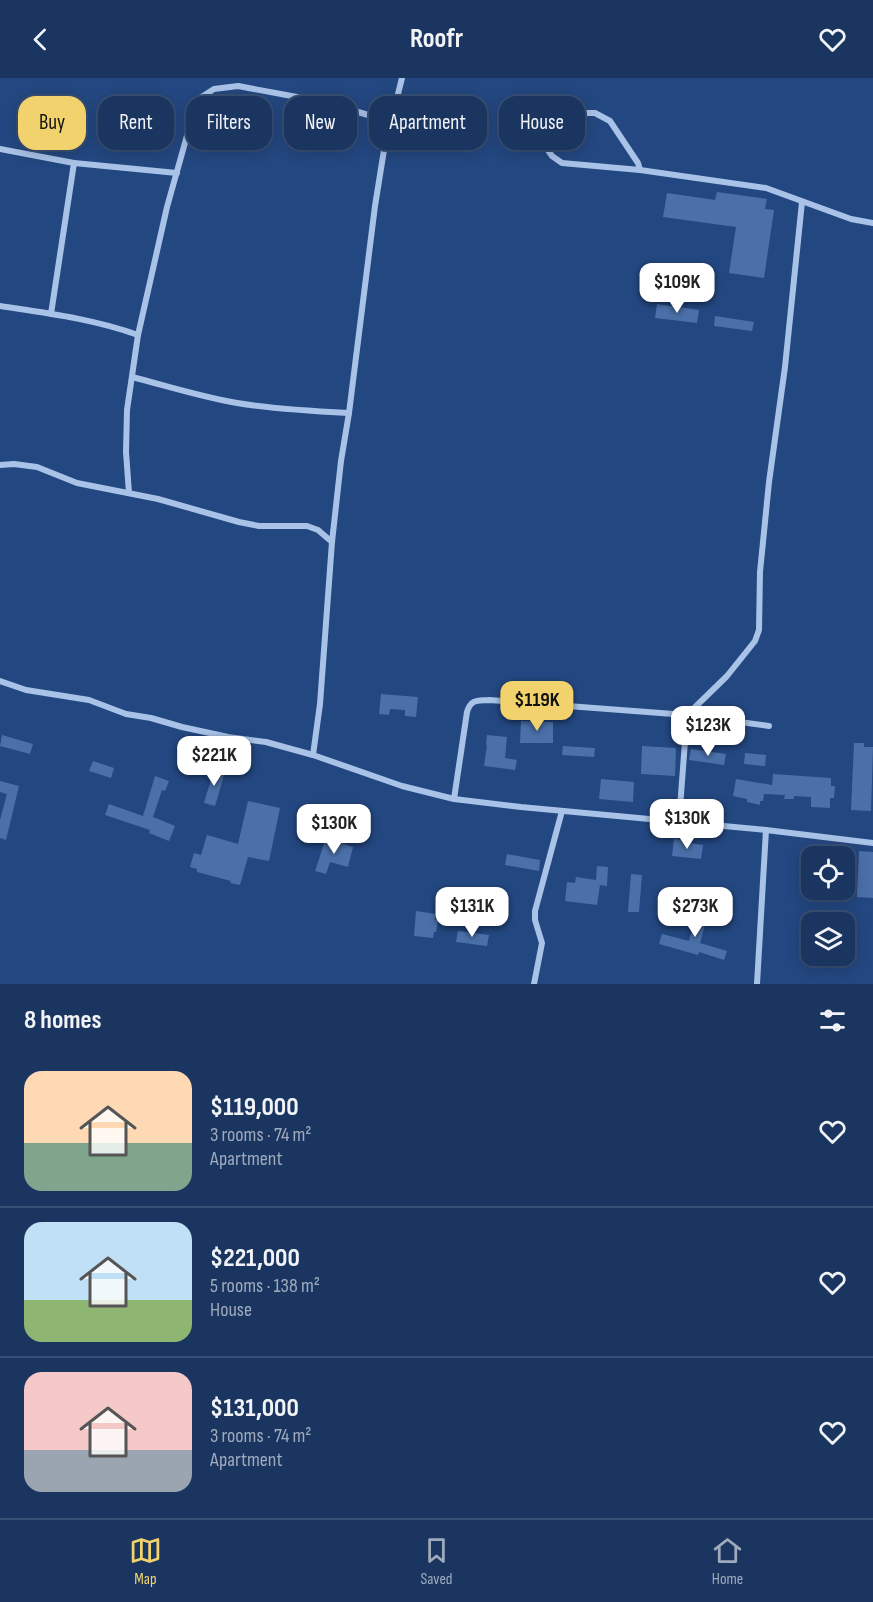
<!DOCTYPE html>
<meta charset="utf-8">
<style>
:root{--surface:#1a3560;--page:#233d66;--text:#f1f3f6;--muted:#9fabbd;--line:#385075;--accent:#f2d26c}
body{margin:0;font-family:"Sofia Sans Condensed",sans-serif;background:var(--page);color:var(--text);height:100vh;display:flex;flex-direction:column;font-size:22px;white-space:nowrap}
*{box-sizing:border-box;margin:0}
p{font-size:20px;color:var(--muted)}
.icon{flex:none;width:33px;height:33px;fill:none;stroke:currentColor;stroke-width:2;stroke-linecap:round;stroke-linejoin:round}
.map{position:relative;height:906px;overflow:hidden}
.drawer{display:flex;flex-direction:column;background:var(--surface);flex:1}
.drawer>*{flex:none}
.guide{position:absolute;left:18px;top:18px;width:837px;height:54px;display:flex;gap:12px}
.buttons{position:absolute;left:801px;top:768px;display:grid;gap:12px}
.buttons a{display:grid;place-items:center;width:54px;height:54px;border-radius:12px;background:var(--surface);box-shadow:0 3px 15px #0003,0 0 0 2px var(--line);font-size:30px}
.price{position:absolute;translate:-50% -51px;padding:0 14px;border-radius:12px;background:#fff;color:#222;font-size:20px;line-height:39px;filter:drop-shadow(0 2px 3px #0008)}
.price::after{content:'';position:absolute;left:50%;top:36px;width:18px;height:14px;margin-left:-9px;background:inherit;clip-path:polygon(0 0,100% 0,50% 100%)}
.price.current{background:var(--accent);color:#111}
ul{padding:0;list-style:none}
li{display:flex;align-items:center;gap:18px;height:150px;padding:0 24px}
li+li{border-top:2px solid var(--line)}
li span{display:grid;place-items:center;flex:none;width:168px;height:120px;border-radius:18px;color:#555}
li>.icon{margin-inline-start:auto}
span .icon{width:72px;height:72px;fill:#fffc;stroke-width:1}
li b{font-size:26px}
h2{display:flex;justify-content:space-between;align-items:center;height:72px;padding:0 24px;font-size:26px}
.chip{padding:0 21px;border-radius:18px;background:var(--surface);box-shadow:0 3px 15px #0003,0 0 0 2px var(--line);font-size:21px;line-height:54px}
.chip.current{background:var(--accent);color:#111}
header{display:flex;justify-content:space-between;align-items:center;height:78px;padding:0 24px;background:var(--surface);font-size:27px;font-weight:700}
.tab-bar{display:flex;justify-content:space-around;align-items:center;height:84px;border-top:2px solid var(--line);background:var(--surface);font-size:16px;color:var(--muted)}
.tab-bar a{display:grid;justify-items:center;gap:3px}
.tab-bar .current{color:var(--accent)}
.map>svg:first-child{display:block}
.building{fill:#4b70a9}
.lines{fill:none;stroke-linecap:round;stroke-linejoin:round}
.street{stroke:#a9c2e7;stroke-width:6}
</style>
<header><svg class="icon" aria-label="back" viewBox="0 0 24 24"><path d="M15 5l-7 7 7 7"/></svg>Roofr<svg class="icon" aria-label="heart" viewBox="0 0 24 24"><path d="M12 20l-8-8c-3-5 5-10 8-4 3-6 11-1 8 4z"/></svg></header>
<div class="map">
<svg width="873" height="906" viewBox="0 0 873 906">
<rect width="100%" height="100%" fill="#234780"/>
<!-- building -->
<g class="building">
<path d="M717 114 767 121 765 131 774 132 764 200 729 195 736 149 663 139 667 115 715 122Z"/>
<path d="M657 226 699 232 697 245 655 240Z"/>
<path d="M715 238 754 244 752 253 714 248Z"/>
<path d="M381 616 418 619 416 639 405 638V632L390 631 389 637 379 636Z"/>
<path d="M521 643 553 644V665H520Z"/>
<path d="M2 657 33 666 30 676 0 668Z"/>
<path d="M487 657 507 659 505 680 517 682 515 692 484 688 487 667H486Z"/>
<path d="M854 665H864V669H873L871 733 851 732Z"/>
<path d="M563 668 595 670 594 679 562 677Z"/>
<path d="M642 668 676 670 675 698 641 696Z"/>
<path d="M691 671 726 676 724 687 689 682Z"/>
<path d="M745 675 766 677 765 688 744 686Z"/>
<path d="M93 683 114 690 111 700 89 693Z"/>
<path d="M214 691 225 694 215 728 204 725Z"/>
<path d="M773 696 831 700V708H835L834 720H830V730L811 729V719L794 718V721H784L785 717 764 716 763 723H760V727L747 724V721L733 718 736 701 772 707Z"/>
<path d="M155 698 169 703 165 713 162 712 153 739 175 748 169 763 149 755 150 752 105 737 109 726 143 738Z"/>
<path d="M601 701 634 704 633 724 599 721Z"/>
<path d="M0 703 19 708 6 762 0 760V742L7 716 0 714Z"/>
<path d="M248 723 280 730 269 783 248 779 240 807 230 805 231 803 197 794V791L190 789 194 775 201 777 207 757 238 766Z"/>
<path d="M326 760 353 769 348 789 330 784 326 796 315 793Z"/>
<path d="M674 761 683 762 682 764 703 767 701 781 672 778Z"/>
<path d="M859 773 873 774V820L857 819Z"/>
<path d="M507 776 540 782 539 793 505 787Z"/>
<path d="M597 788 608 789 607 808 600 807 597 827 565 823 567 804 575 805 576 799 596 802Z"/>
<path d="M631 796 642 797 639 834H628Z"/>
<path d="M699 826 710 829 700 865 727 873 724 882 699 874 698 877 659 866 662 856 689 863Z"/>
<path d="M416 833 436 836 435 842H438L436 854H434L433 860 414 858Z"/>
<path d="M458 853 489 857 487 868 456 864Z"/>
</g>
<g class="lines">
<!-- street -->
<g class="street">
<path d="M402 0 384 72 375 128 349 335 341 383 332 464 320 626 313 677 402 708 454 721 521 729 766 752 873 765"/>
<path d="M519 38 528 43 552 78 562 85 640 92 766 110 851 141 873 145"/>
<path d="M528 43 531 38 540 35H595L610 43 638 85 640 92"/>
<path d="M0 71 74 85 51 236"/>
<path d="M74 85 177 95"/>
<path d="M0 228C46 235 94 241 138 257L127 332 126 374 129 415"/>
<path d="M138 257 167 129 197 22 214 11 238 8 324 24 392 44"/>
<path d="M132 299C167 308 201 319 237 325 274 331 311 333 349 335"/>
<path d="M0 387 14 386 37 389 77 405 158 421 239 444 259 448H307L318 452 332 464"/>
<path d="M0 603 26 612 89 622 126 636 151 640 182 649 228 659 266 664 313 677"/>
<path d="M454 721 467 634C471 621 477 623 489 622L687 637 769 648"/>
<path d="M679 743 687 637 727 598 755 563 759 552 760 494 769 404 785 289 802 124"/>
<path d="M534 906 542 865 535 842V833L562 733"/>
<path d="M757 906 766 752"/>
</g>
</g>
</svg>
<div class="buttons">
<a><svg class="icon" aria-label="locate" viewBox="0 0 24 24"><circle cx="12" cy="12" r="6"/><path d="M12 2v4M12 18v4M2 12h4M18 12h4"/></svg></a>
<a><svg class="icon" aria-label="layers" viewBox="0 0 24 24"><path d="M12 4l9 5-9 5-9-5zM3 14l9 5 9-5"/></svg></a>
</div>
<b class="price" style="left:677px;top:236px">$109K</b>
<b class="price current" style="left:537px;top:654px">$119K</b>
<b class="price" style="left:708px;top:679px">$123K</b>
<b class="price" style="left:214px;top:709px">$221K</b>
<b class="price" style="left:687px;top:772px">$130K</b>
<b class="price" style="left:334px;top:777px">$130K</b>
<b class="price" style="left:472px;top:860px">$131K</b>
<b class="price" style="left:695px;top:860px">$273K</b>
<div class="guide">
<a class="chip current">Buy</a>
<a class="chip">Rent</a>
<a class="chip">Filters</a>
<a class="chip">New</a>
<a class="chip">Apartment</a>
<a class="chip">House</a>
</div>
</div>
<section class="drawer">
<h2>8 homes<svg class="icon" aria-label="filters" viewBox="0 0 24 24"><path d="M4 7h16M4 17h16"/><circle cx="9" cy="7" r="2"/><circle cx="15" cy="17" r="2"/></svg></h2>
<ul>
<li><span style="background:linear-gradient(#ffd9b3 60%,#7fa58c 0)"><svg class="icon" aria-label="home" viewBox="0 0 24 24"><path d="M3 11l9-7 9 7M6 9v11h12V9"/></svg></span><div><b>$119,000</b><p>3 rooms · 74 m²</p><p>Apartment</p></div><svg class="icon" aria-label="heart" viewBox="0 0 24 24"><path d="M12 20l-8-8c-3-5 5-10 8-4 3-6 11-1 8 4z"/></svg></li>
<li><span style="background:linear-gradient(#bfe0f5 65%,#8fb573 0)"><svg class="icon" aria-label="home" viewBox="0 0 24 24"><path d="M3 11l9-7 9 7M6 9v11h12V9"/></svg></span><div><b>$221,000</b><p>5 rooms · 138 m²</p><p>House</p></div><svg class="icon" aria-label="heart" viewBox="0 0 24 24"><path d="M12 20l-8-8c-3-5 5-10 8-4 3-6 11-1 8 4z"/></svg></li>
<li><span style="background:linear-gradient(#f6c9c9 65%,#9aa5b1 0)"><svg class="icon" aria-label="home" viewBox="0 0 24 24"><path d="M3 11l9-7 9 7M6 9v11h12V9"/></svg></span><div><b>$131,000</b><p>3 rooms · 74 m²</p><p>Apartment</p></div><svg class="icon" aria-label="heart" viewBox="0 0 24 24"><path d="M12 20l-8-8c-3-5 5-10 8-4 3-6 11-1 8 4z"/></svg></li>
</ul>
</section>
<nav class="tab-bar">
<a class="current"><svg class="icon" aria-label="map" viewBox="0 0 24 24"><path d="M3 6l6-2 6 2 6-2v14l-6 2-6-2-6 2zM9 4v14M15 6v14"/></svg>Map</a>
<a><svg class="icon" aria-label="saved" viewBox="0 0 24 24"><path d="M7 4h10v16l-5-4-5 4z"/></svg>Saved</a>
<a><svg class="icon" aria-label="home" viewBox="0 0 24 24"><path d="M3 11l9-7 9 7M6 9v11h12V9"/></svg>Home</a>
</nav>
